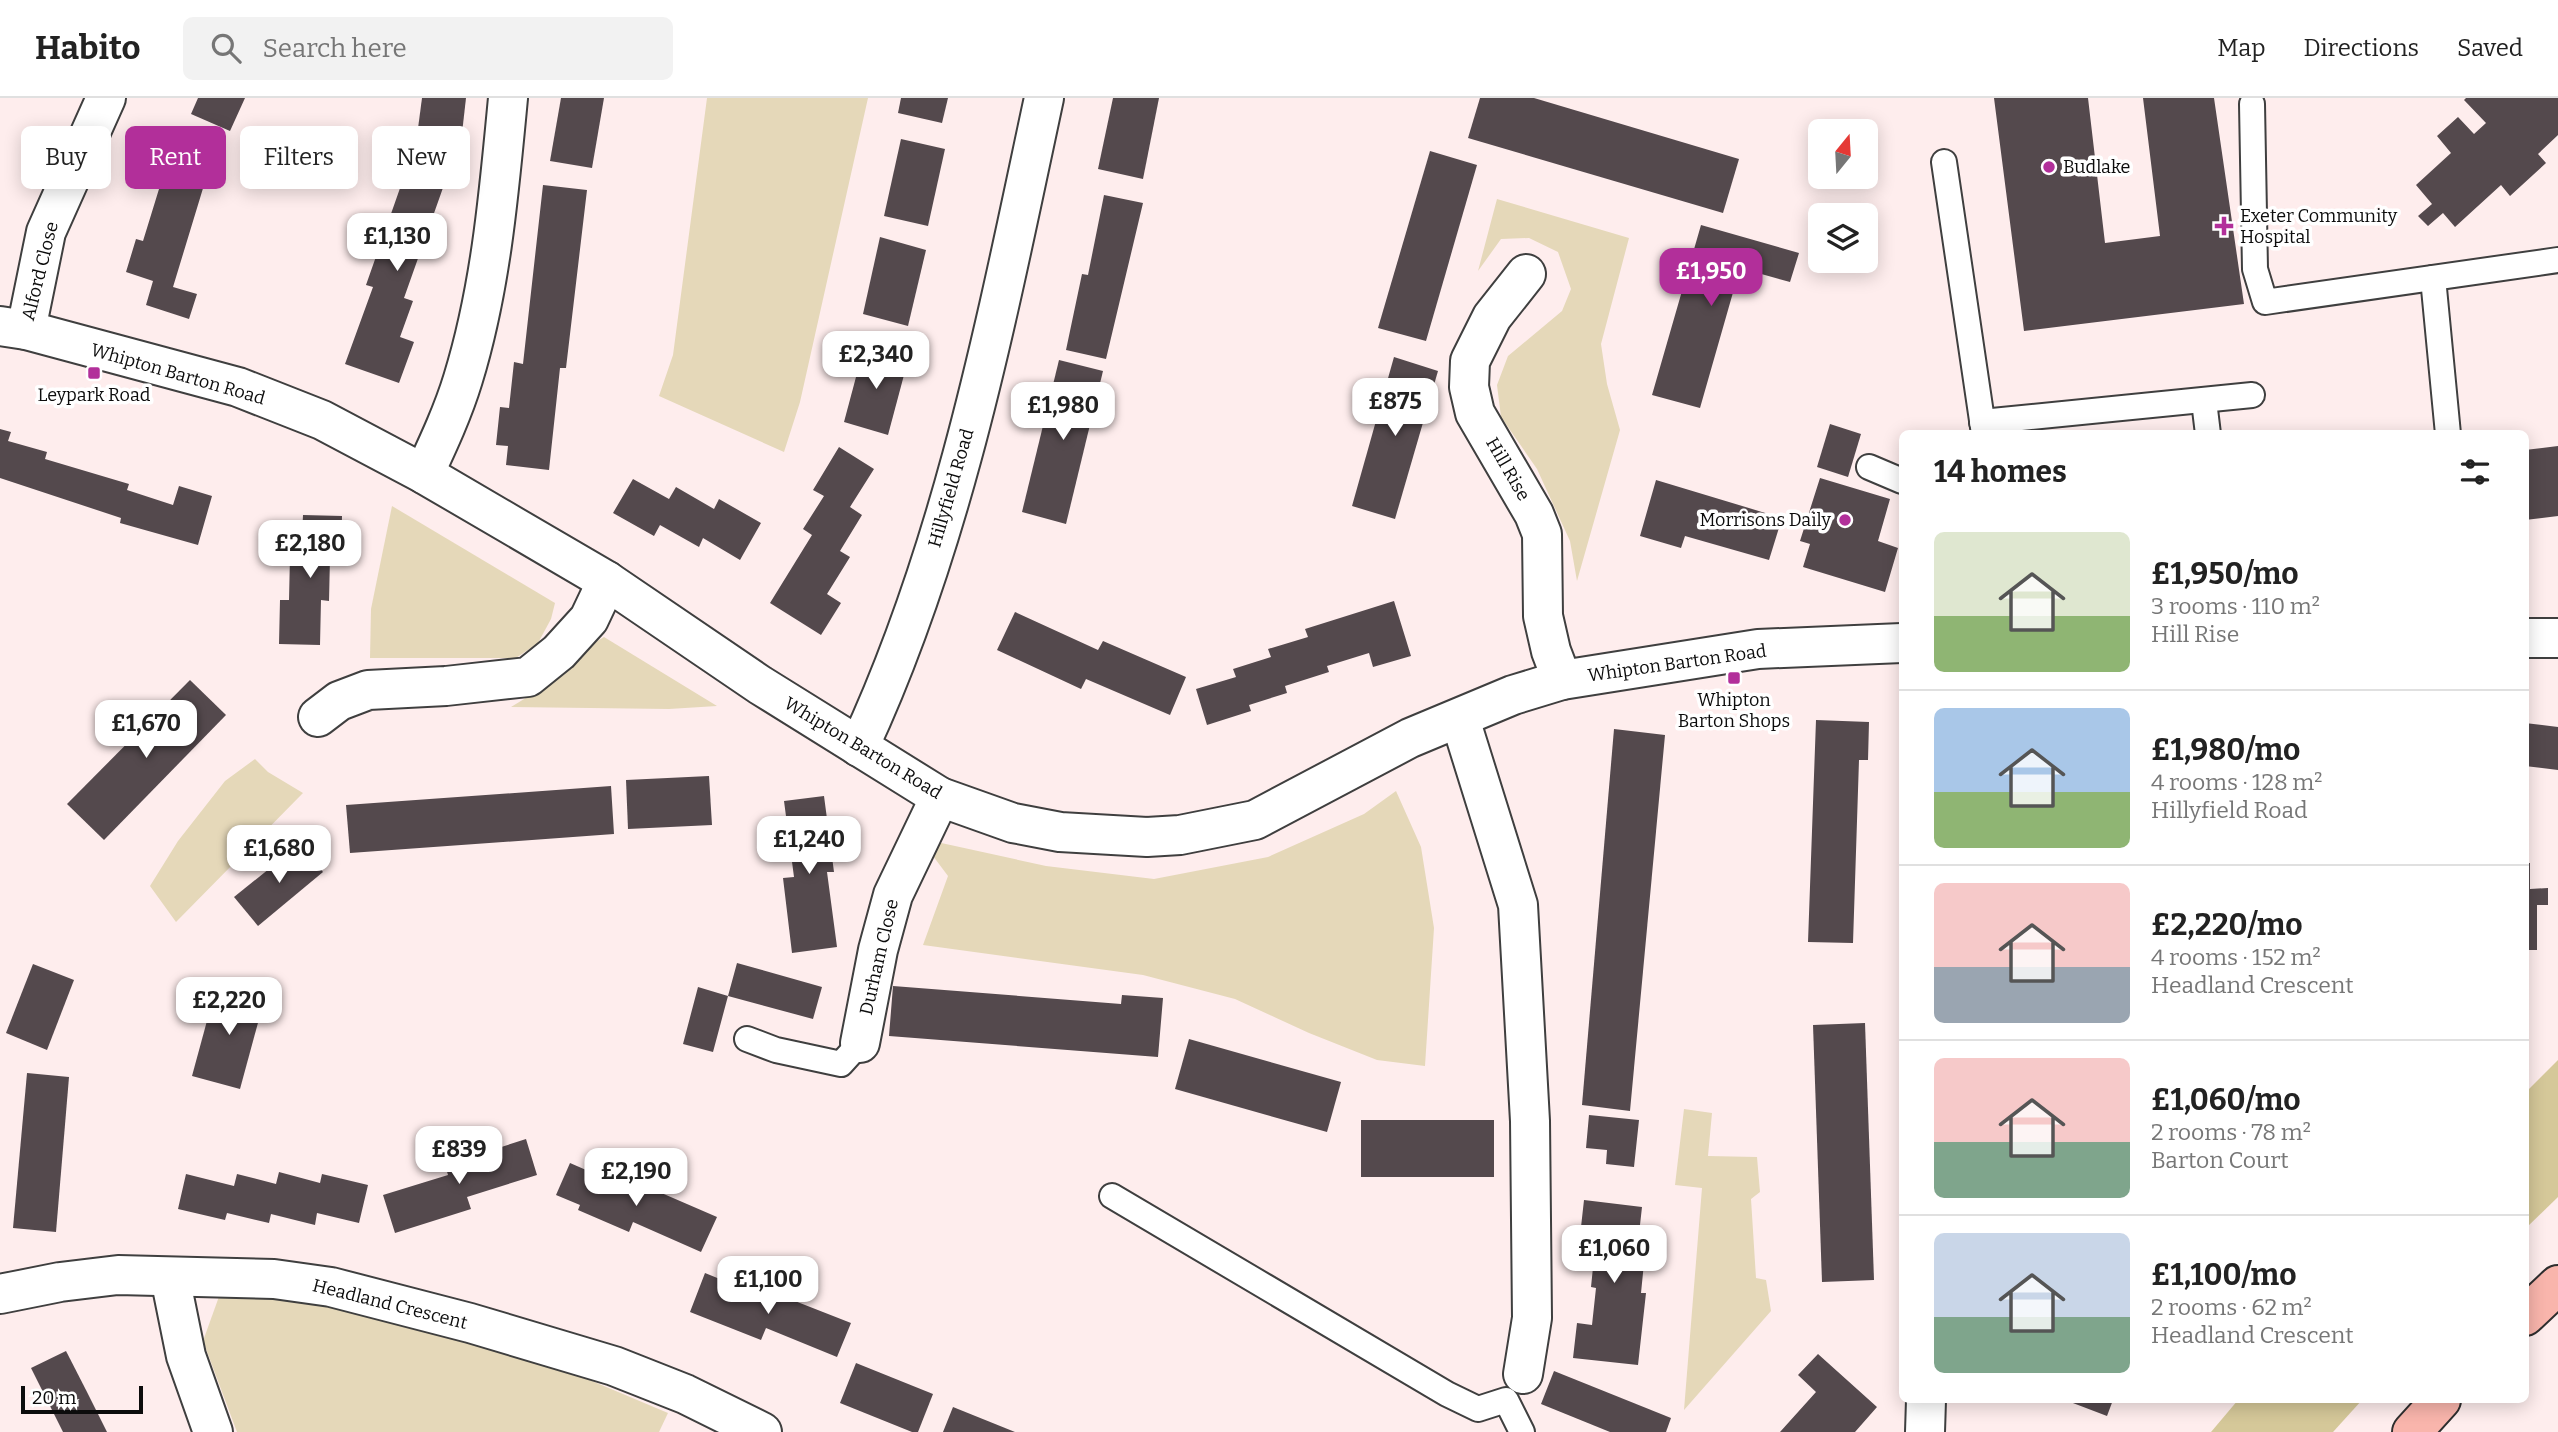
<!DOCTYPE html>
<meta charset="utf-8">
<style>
:root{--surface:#fff;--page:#f2f2f2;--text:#222;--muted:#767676;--line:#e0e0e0;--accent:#b22f9a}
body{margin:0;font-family:Bitter,serif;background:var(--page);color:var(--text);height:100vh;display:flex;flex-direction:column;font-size:26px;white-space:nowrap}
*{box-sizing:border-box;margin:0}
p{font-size:23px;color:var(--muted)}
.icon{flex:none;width:38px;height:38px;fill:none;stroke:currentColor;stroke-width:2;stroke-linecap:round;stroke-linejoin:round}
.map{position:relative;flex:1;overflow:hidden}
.side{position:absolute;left:1899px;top:332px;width:630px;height:973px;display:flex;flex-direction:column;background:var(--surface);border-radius:10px;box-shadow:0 4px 18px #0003}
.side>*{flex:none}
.hud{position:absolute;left:21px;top:28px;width:665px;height:63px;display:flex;gap:14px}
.needle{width:46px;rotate:18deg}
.buttons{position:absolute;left:1808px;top:21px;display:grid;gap:14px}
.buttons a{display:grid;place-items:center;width:70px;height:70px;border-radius:10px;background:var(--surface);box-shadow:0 4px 18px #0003;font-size:35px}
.scale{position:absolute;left:21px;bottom:18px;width:122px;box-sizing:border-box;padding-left:7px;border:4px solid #0c0c0c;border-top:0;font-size:19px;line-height:24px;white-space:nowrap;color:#0c0c0c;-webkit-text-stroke:5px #fff;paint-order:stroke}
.price{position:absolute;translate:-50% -60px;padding:0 16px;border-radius:14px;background:#fff;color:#222;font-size:23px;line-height:46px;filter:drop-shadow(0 2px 4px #0008)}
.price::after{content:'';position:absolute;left:50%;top:42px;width:21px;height:16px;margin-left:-10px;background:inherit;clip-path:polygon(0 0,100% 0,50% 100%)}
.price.selected{background:var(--accent);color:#fff}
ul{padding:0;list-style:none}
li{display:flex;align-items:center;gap:21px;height:175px;padding:0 35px}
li+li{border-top:2px solid var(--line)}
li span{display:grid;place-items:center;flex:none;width:196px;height:140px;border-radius:10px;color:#555}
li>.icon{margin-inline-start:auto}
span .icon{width:84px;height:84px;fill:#fffc;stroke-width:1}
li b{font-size:30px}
h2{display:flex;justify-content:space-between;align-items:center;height:84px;padding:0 35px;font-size:30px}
.chip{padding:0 24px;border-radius:10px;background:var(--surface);box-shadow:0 4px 18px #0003;font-size:24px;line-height:63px}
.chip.selected{background:var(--accent);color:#fff}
header{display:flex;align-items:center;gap:42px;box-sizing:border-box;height:98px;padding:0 35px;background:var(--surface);border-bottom:2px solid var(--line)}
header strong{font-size:33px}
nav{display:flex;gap:38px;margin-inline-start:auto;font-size:24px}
.search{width:490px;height:63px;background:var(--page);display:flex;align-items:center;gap:18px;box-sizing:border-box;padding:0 24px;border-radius:10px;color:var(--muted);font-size:26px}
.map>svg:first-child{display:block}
.green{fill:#e5d8b9}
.forest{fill:#d5c899}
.building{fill:#54494d}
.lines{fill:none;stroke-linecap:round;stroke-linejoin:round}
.service-casing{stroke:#3f3f3f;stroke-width:28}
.minor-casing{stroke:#3f3f3f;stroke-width:42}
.secondary-casing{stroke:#2e2e2e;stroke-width:42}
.service{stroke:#fff;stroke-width:24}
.minor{stroke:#fff;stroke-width:38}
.secondary{stroke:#f9b5ac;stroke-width:38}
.poi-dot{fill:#b22f9a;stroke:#fff;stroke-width:2.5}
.labels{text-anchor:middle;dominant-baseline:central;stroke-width:7;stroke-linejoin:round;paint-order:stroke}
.poi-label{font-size:18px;fill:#0c0c0c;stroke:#fff;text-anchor:start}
.street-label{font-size:18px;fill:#0c0c0c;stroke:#fff}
</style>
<header>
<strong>Habito</strong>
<div class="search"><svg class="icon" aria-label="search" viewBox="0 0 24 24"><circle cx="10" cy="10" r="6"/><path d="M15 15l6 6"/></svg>Search here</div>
<nav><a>Map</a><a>Directions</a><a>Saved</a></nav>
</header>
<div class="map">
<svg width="2558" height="1334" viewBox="0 0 2558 1334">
<rect width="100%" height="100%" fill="#feeded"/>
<!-- green -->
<g class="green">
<path d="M707 0H868L800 304 784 354 659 298 673 257Z"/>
<path d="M1497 101 1629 140 1601 246 1607 286 1620 332 1577 483 1570 443 1537 371 1501 319 1497 287 1508 258 1562 213 1571 191 1558 154 1529 140 1501 141 1478 173Z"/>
<path d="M392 408 555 505 551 521 538 545 516 560H370L371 511Z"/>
<path d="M604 539 717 608 669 611 511 609 565 576 584 551Z"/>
<path d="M255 661 268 674 303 695 176 824 150 788 178 743 225 683Z"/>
<path d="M1396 693 1421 749 1434 830 1425 968 1377 962 1309 935 1235 901 1143 877 923 847 948 778 930 754 923 741 1046 768 1154 781 1268 759 1364 716Z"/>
<path d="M1684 1011 1712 1015 1708 1058 1757 1059 1760 1094 1751 1101 1756 1180 1766 1182 1771 1213 1684 1312 1702 1090 1675 1087Z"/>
<path d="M221 1193H294L509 1248 668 1315 659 1334H237L203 1243Z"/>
</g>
<!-- forest -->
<g class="forest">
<path d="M2558 962V1099L2525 1131V995Z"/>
<path d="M2238 1302H2362L2333 1334H2211Z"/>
</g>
<!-- building -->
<g class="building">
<path d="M198 0H245L230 33 191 16Z"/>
<path d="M422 0H466L461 44 417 38Z"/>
<path d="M561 0H604L592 70 550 63Z"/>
<path d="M901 0H948L942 25 898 15Z"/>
<path d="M1113 0H1159L1143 81 1098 71Z"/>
<path d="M1480 0H1534L1739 61 1723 115 1468 40Z"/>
<path d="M1994 0H2088L2105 145 2160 138 2143 0H2214L2244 206 2024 233Z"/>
<path d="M2466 0H2558V37L2538 56 2546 65 2510 98 2501 87 2455 129 2443 115 2428 128 2418 118 2432 106 2416 87 2451 55 2437 38 2458 19 2474 36 2486 25 2464 2Z"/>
<path d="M901 41 945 51 928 128 884 118Z"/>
<path d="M171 52 211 64 173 189 197 196 189 221 146 207 153 183 126 174 136 141 143 143Z"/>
<path d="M1430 53 1477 67 1426 243 1378 230Z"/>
<path d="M412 56 450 70 404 200 413 203 400 239 414 244 399 285 345 266 373 189 366 187Z"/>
<path d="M543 87 587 92 566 270H560L549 372 506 367 508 348 496 347 500 309 509 310 514 264 523 266Z"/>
<path d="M1104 97 1143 105 1106 261 1066 252 1082 176 1088 177Z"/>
<path d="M1701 127 1799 155 1790 184 1740 170 1700 310 1652 297Z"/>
<path d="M880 139 926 152 908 228 863 216Z"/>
<path d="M864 249 908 262 888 337 844 324Z"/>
<path d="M1394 259 1438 273 1395 421 1352 408Z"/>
<path d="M1059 262 1103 273 1066 426 1022 414Z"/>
<path d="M1830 326 1861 336 1848 379 1817 369Z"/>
<path d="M0 331 11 334 8 343 47 354 45 361 129 386 127 392 173 407 179 388 212 398 198 447 120 425 121 420 0 380Z"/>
<path d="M2558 348V418L2525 422V352Z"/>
<path d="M839 349 874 371 850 409 862 417 840 453 850 459 827 496 841 505 821 537 770 505 812 437 803 431 824 398 813 392Z"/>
<path d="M1820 380 1890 401 1878 443 1898 450 1885 494 1803 469 1810 446 1800 443Z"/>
<path d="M633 381 669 401 676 389 714 411 719 401 761 425 740 462 703 440 699 449 660 427 654 438 613 415Z"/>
<path d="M1656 382 1782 420 1769 462 1685 438 1681 450 1640 438Z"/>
<path d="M303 417 342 418 341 460 330 459 329 503 321 502 320 547 279 546 280 502H289L290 458H301Z"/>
<path d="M1394 503 1411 558 1373 569 1369 555 1327 568 1329 574 1285 588 1287 595 1249 607 1251 613 1207 627 1196 591 1236 579 1233 571 1271 559 1268 551 1308 539 1305 531Z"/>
<path d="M1015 514 1098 552 1103 543 1186 579 1170 617 1086 581 1081 591 997 552Z"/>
<path d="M190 582 226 617 104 742 67 706Z"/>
<path d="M1816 622 1869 624 1868 662H1859L1853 845 1808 844Z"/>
<path d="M2525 625 2558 629V672L2525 668Z"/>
<path d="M1614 631 1665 637 1630 1013 1582 1007Z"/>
<path d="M709 678 712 727 628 731 626 682Z"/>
<path d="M611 688 614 736 350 755 346 707Z"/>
<path d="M824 698 834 774H827L837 849 792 855 783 780 794 779 784 703Z"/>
<path d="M300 746 323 774 258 828 234 799Z"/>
<path d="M2525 765H2530V791L2548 790V807H2537V852H2525Z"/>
<path d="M737 865 822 889 813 921 728 898 713 954 683 946 698 889 728 898Z"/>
<path d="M33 866 74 882 47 952 6 935Z"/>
<path d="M217 886 265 899 240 991 192 978Z"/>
<path d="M893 888 1121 906 1122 897 1163 900 1158 959 889 938Z"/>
<path d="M1865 925 1874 1182 1822 1184 1813 927Z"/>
<path d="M1189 941 1341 984 1327 1034 1175 991Z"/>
<path d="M27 975 69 979 56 1134 13 1130Z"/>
<path d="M1589 1017 1639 1022 1634 1069 1606 1066 1607 1052 1586 1050Z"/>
<rect x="1361" y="1022" width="133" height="57"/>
<path d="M526 1041 537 1077 467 1099 471 1111 395 1135 383 1097 448 1077 445 1067Z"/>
<path d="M570 1065 639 1095 643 1087 717 1119 701 1154 633 1124 629 1134 578 1112 580 1107 556 1097Z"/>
<path d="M279 1074 320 1085 322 1076 368 1087 359 1125 317 1115 315 1127 271 1116 269 1125 227 1115 225 1122 178 1111 186 1076 234 1088 237 1076 276 1086Z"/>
<path d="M1584 1102 1642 1109 1638 1145H1646L1641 1195H1646L1638 1267 1573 1260 1577 1225 1592 1227 1596 1190 1591 1189 1596 1140 1580 1138Z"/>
<path d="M705 1175 774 1203 777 1196 851 1225 837 1259 766 1230 761 1242 690 1214Z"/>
<path d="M66 1253 87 1294 107 1334H63L31 1270Z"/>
<path d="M1818 1256 1877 1309 1855 1334H1780L1816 1294 1798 1277Z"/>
<path d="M856 1265 933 1296 918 1334H912L840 1305Z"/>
<path d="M1554 1273 1671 1320 1666 1334H1610L1541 1306Z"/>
<path d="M2065 1302H2113L2107 1318Z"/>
<path d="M953 1309 1015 1334H943Z"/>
</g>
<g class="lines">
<defs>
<g id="service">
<path d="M2252 6 2255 171 2265 204 2558 162"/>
<path d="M1944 64 1984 336"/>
<path d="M2433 180 2448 336"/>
<path d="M2204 303 2208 336"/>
<path d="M1982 324 2252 297"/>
<path d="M1869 369 1902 383"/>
<path d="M747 941 776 952 841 966 860 945"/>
<path d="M1112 1098 1447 1296 1478 1311 1506 1302 1522 1334"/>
</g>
<g id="minor">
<path d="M1526 176 1492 219 1470 263 1469 289 1475 315 1534 416 1542 436 1543 518 1551 553 1562 582"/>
<path d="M0 228 26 232 238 289 322 322 424 376 607 483 760 587 940 699 1013 725 1060 734 1147 739 1180 737 1255 722 1410 640 1513 597 1562 582 1758 551 1902 545"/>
<path d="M26 232 46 134 106 0"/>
<path d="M424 376C438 346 453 314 463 281 491 190 499 95 508 0"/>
<path d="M2525 540H2558"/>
<path d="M318 619 339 603 368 592 446 588 528 579 559 554 589 521 607 483"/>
<path d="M1460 621 1518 807 1530 1023 1532 1220 1523 1276"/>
<path d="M859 649C954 445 997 219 1044 0"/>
<path d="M860 945 878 852 893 797 940 699"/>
<path d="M170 1179 186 1258 213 1334"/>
<path d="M0 1196 60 1184 118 1177 274 1181 331 1189 470 1225 614 1268 685 1296 762 1334"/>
<path d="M1925 1334 1926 1302"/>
</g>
<g id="secondary">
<path d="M2525 1218 2558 1187"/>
<path d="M2412 1334 2441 1302"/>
</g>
</defs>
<!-- service casing -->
<use href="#service" class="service-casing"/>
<!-- minor casing -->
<use href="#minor" class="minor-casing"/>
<!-- secondary casing -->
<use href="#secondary" class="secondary-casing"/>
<!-- service -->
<use href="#service" class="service"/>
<!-- minor -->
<use href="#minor" class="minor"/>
<!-- secondary -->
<use href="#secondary" class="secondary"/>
</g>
<!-- markers -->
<g class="poi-dot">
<circle cx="2049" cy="69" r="7"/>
<path d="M2220.5 117.5h7v7h7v7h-7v7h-7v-7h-7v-7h7z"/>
<rect x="87" y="268" width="14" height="14" rx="3.5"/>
<circle cx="1845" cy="422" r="7"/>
<rect x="1727" y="573" width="14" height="14" rx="3.5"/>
</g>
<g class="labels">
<!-- poi labels -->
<g class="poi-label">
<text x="2063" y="69">Budlake</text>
<text x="2240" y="118">Exeter Community<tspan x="2240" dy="21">Hospital</tspan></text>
<text x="94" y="297" text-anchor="middle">Leypark Road</text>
<text x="1831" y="422" text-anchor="end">Morrisons Daily</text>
<text x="1734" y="602" text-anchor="middle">Whipton<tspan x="1734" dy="21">Barton Shops</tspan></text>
</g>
<!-- street labels -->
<g class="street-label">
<text transform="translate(40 173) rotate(-76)">Alford Close</text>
<text transform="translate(178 276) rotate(16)">Whipton Barton Road</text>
<text transform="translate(1508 371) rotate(60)">Hill Rise</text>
<text transform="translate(951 390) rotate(-74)">Hillyfield Road</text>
<text transform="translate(1677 565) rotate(-8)">Whipton Barton Road</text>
<text transform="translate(863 650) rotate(31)">Whipton Barton Road</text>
<text transform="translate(879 859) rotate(-77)">Durham Close</text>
<text transform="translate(390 1206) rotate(14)">Headland Crescent</text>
</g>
</g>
</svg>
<div class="buttons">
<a><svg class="needle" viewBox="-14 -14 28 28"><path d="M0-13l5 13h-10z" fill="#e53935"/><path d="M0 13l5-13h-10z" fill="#767676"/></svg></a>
<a><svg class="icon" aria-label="layers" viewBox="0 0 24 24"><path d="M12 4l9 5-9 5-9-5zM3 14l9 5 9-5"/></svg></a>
</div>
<div class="scale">20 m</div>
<b class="price" style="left:397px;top:175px">£1,130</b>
<b class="price selected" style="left:1711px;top:210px">£1,950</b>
<b class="price" style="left:876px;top:293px">£2,340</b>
<b class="price" style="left:1395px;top:340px">£875</b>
<b class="price" style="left:1063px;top:344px">£1,980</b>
<b class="price" style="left:310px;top:482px">£2,180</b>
<b class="price" style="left:146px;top:662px">£1,670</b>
<b class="price" style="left:809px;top:778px">£1,240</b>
<b class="price" style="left:279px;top:787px">£1,680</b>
<b class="price" style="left:229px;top:939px">£2,220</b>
<b class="price" style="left:459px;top:1088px">£839</b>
<b class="price" style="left:636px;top:1110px">£2,190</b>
<b class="price" style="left:1614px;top:1187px">£1,060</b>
<b class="price" style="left:768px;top:1218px">£1,100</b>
<div class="hud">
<a class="chip">Buy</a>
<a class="chip selected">Rent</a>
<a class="chip">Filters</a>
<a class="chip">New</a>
</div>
<section class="side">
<h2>14 homes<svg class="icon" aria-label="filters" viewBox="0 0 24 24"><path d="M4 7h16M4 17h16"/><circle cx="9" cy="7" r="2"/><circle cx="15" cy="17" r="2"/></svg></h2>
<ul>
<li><span style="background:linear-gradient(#dfe7d0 60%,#8fb573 0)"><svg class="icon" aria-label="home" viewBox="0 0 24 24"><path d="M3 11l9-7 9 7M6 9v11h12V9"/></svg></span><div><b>£1,950/mo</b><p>3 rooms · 110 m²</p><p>Hill Rise</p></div></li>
<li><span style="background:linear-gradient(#a9c7e8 60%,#8fb573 0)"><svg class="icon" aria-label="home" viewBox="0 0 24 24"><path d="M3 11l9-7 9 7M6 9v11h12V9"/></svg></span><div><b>£1,980/mo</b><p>4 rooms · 128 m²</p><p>Hillyfield Road</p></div></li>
<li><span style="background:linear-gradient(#f6c9c9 60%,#9aa5b1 0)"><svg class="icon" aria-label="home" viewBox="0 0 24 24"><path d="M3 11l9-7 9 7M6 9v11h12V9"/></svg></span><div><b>£2,220/mo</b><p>4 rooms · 152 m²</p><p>Headland Crescent</p></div></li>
<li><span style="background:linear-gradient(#f6c9c9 60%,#7fa58c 0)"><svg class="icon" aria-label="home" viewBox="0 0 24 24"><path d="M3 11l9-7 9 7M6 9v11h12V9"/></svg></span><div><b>£1,060/mo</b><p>2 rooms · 78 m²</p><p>Barton Court</p></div></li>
<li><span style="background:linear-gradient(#c9d6e8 60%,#7fa58c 0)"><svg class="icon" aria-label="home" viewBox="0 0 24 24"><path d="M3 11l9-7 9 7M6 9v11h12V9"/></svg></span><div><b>£1,100/mo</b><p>2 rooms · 62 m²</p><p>Headland Crescent</p></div></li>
</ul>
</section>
</div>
